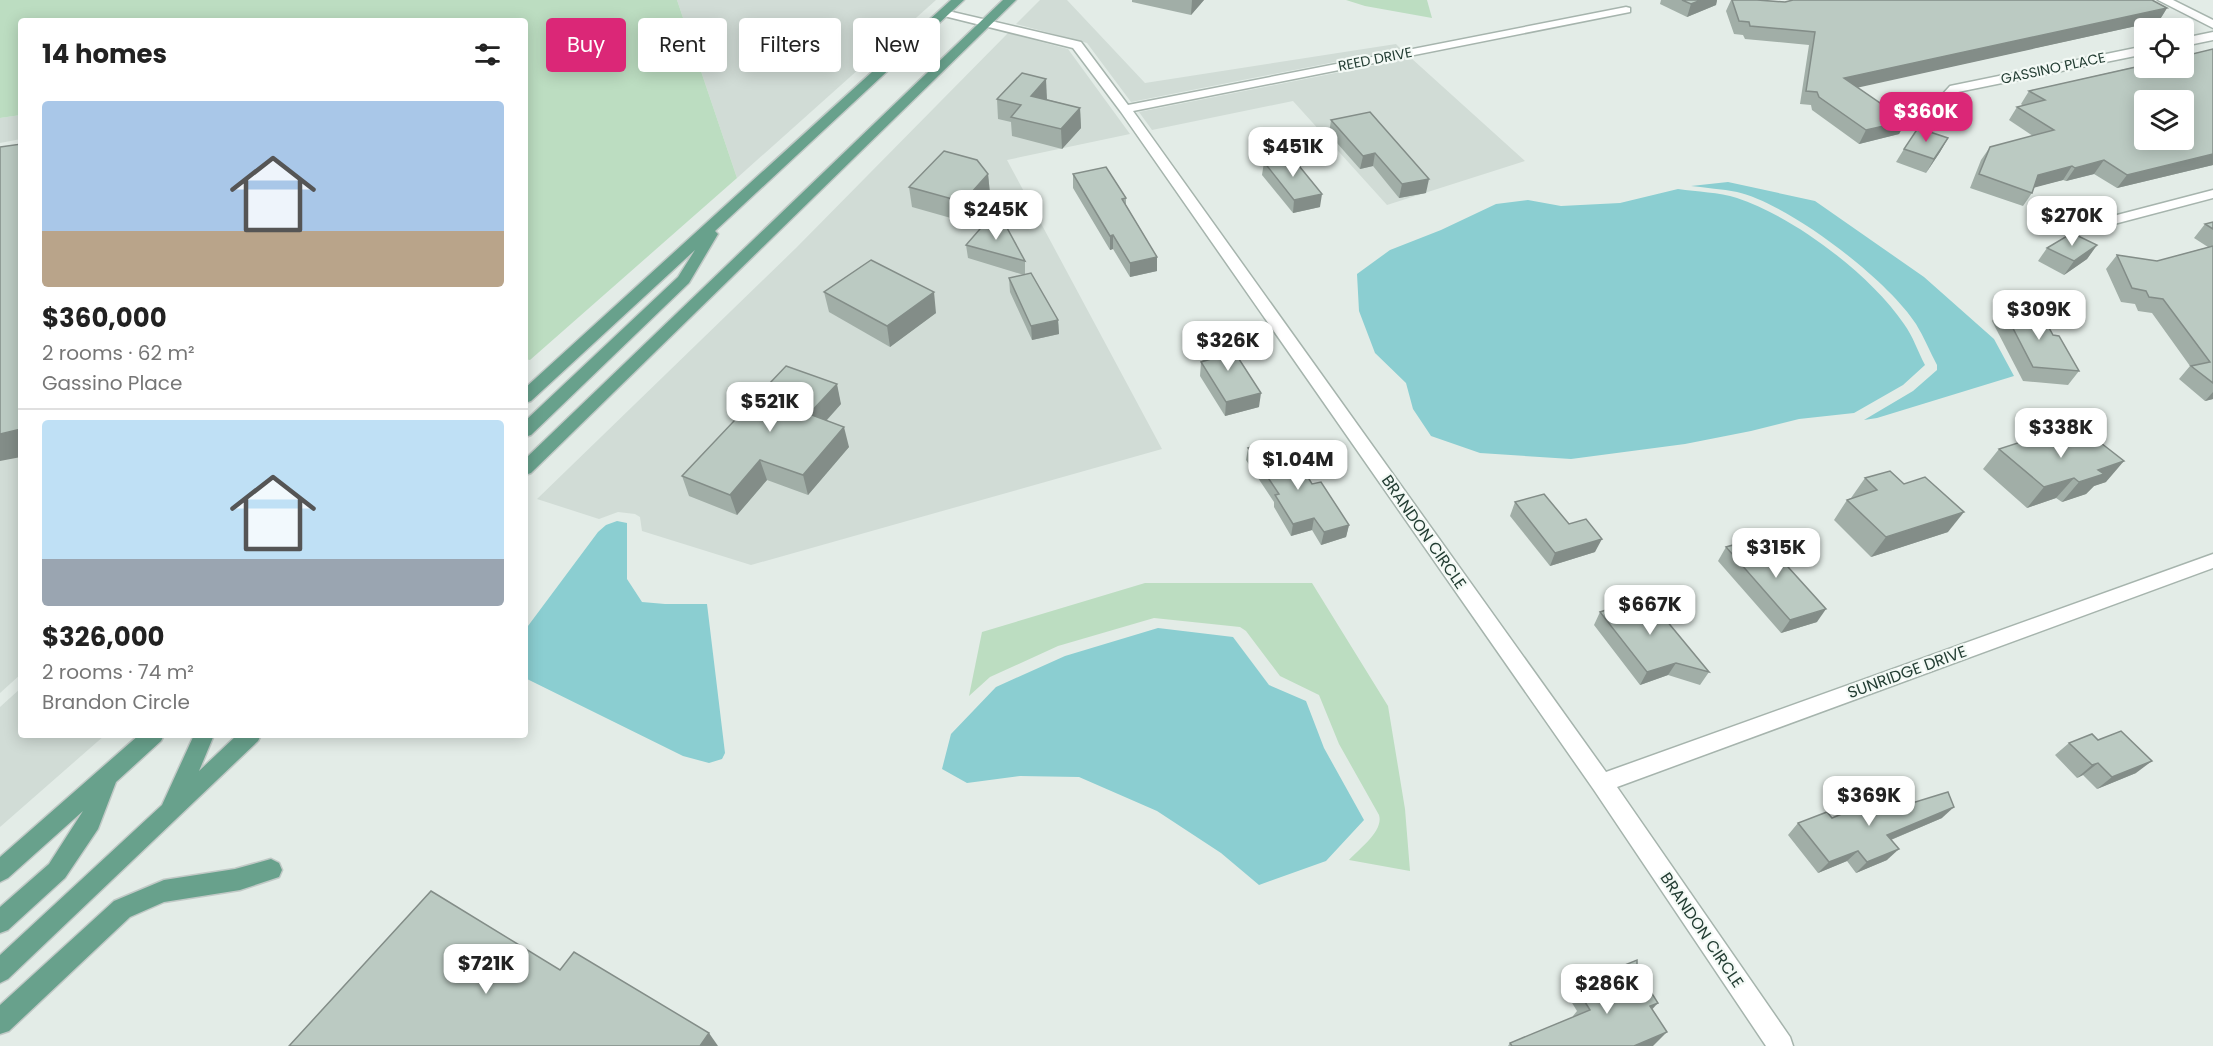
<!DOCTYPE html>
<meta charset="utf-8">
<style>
:root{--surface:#fff;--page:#f6f6f6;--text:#222;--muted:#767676;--line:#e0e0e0;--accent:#db2777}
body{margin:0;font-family:Poppins,sans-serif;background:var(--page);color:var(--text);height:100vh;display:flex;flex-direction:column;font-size:22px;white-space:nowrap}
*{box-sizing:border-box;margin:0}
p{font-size:20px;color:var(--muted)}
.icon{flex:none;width:33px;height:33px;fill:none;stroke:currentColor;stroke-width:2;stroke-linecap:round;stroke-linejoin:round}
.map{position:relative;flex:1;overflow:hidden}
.panel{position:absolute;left:18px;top:18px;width:510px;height:720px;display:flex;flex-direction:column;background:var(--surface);border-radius:6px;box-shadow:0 3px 15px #0003}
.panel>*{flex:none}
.hud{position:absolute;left:546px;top:18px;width:570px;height:54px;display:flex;gap:12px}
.tools{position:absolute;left:2134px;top:18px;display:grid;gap:12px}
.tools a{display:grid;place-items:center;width:60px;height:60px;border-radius:6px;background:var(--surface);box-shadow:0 3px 15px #0003;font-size:30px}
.price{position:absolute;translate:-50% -51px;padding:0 14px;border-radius:12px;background:#fff;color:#222;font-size:20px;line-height:39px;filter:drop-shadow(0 2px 3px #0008)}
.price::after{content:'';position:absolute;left:50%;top:36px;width:18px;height:14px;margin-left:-9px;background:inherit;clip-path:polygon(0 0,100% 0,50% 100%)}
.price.active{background:var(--accent);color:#fff}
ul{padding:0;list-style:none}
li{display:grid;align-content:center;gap:12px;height:318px;padding:0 24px}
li+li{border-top:2px solid var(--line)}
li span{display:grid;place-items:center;height:186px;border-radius:6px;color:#555}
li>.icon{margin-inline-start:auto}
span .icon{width:108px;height:108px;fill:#fffc;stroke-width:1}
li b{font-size:26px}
h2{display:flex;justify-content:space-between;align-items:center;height:72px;padding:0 24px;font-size:26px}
.pill{padding:0 21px;border-radius:6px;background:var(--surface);box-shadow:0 3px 15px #0003;font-size:21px;line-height:54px}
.pill.active{background:var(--accent);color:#fff}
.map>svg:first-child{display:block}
.built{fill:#d1dcd6}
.green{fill:#bcddc1}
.water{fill:#8bced1}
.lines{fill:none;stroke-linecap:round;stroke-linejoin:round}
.minor-casing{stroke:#a6b4ad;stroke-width:3}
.major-casing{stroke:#c1c9c6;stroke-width:3}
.minor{fill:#fff;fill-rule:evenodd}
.major{fill:#68a18c;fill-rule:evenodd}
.wall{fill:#a1aea7}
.shaded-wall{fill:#838d88}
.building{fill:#bbcac2;stroke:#838d88;stroke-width:1.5;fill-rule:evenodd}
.labels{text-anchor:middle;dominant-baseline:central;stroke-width:4.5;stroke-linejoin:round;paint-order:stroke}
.far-street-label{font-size:14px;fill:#233d33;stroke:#f3f9f5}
.street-label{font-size:16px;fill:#233d33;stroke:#f3f9f5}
</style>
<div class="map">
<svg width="2213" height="1046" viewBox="0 0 2213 1046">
<rect width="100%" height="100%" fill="#e3ece7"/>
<!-- built -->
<g class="built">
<path d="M677 0H936L737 178Z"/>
<path d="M1040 0H1067L1145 83 1396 44 1401 49 1131 102 1087 43 1016 24Z"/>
<path d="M1008 33 1068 49 1130 134 1007 160 1162 449 751 565 642 531 640 517 635 514 618 512 599 519 537 499 796 248Z"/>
<path d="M1411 58 1525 161 1387 205 1293 101 1152 130 1139 112Z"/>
<path d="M21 115V139L0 143V118Z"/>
<path d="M21 144V674L0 693V147Z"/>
<path d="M21 688V735H105L0 827V707Z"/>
</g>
<!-- green -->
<g class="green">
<path d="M0 0H677L737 178 530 360 525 359V21H21V115L0 118Z"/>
<path d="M1346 0H1427L1432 18 1365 6Z"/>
<path d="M1145 583H1312L1388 706 1405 809 1410 871 1349 860C1359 849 1384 831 1379 815L1339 744 1319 695 1280 676 1246 631 1240 627 1154 618 1058 646 990 677 969 696 982 632Z"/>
</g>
<!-- water -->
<g class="water">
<path d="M1728 182 1815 201 1924 277 1994 339 2014 376 1877 418 1864 420 1913 391 1937 370V365C1930 352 1924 337 1916 324 1887 279 1789 204 1737 192 1722 189 1706 188 1691 186Z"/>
<path d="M1678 189C1697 192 1719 192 1737 198 1794 217 1870 274 1904 324 1913 336 1918 352 1925 365L1903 385 1854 413 1799 419 1751 431 1685 444 1571 459 1480 453 1431 436 1413 409 1406 383 1375 353 1359 311 1357 274 1390 250 1441 230 1496 204 1528 200 1561 206 1620 203Z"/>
<path d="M617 521 627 523V579L642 602 665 604H707L725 753 722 759 709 763 683 756 525 678V630L598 532 606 525Z"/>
<path d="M1158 628 1233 637 1269 685 1306 701 1324 748 1364 820 1326 861 1259 885 1221 853 1157 811 1079 777 1020 776 967 783 942 769 951 734 996 687 1065 656Z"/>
</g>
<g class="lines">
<defs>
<g id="minor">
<path d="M2158 0H2173L2213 20V28Z"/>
<path d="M1626 7 1630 8V12L1133 111 1606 772 2213 554V568L1617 787 1790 1037 1793 1046H1766L1594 790 1121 112 1073 48 940 15 938 13 944 10 1081 42 1128 105Z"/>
<path d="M2213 32V40L2184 46V38Z"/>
<path d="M2145 46V54L1958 92 1939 112 1935 113 1929 109 1950 86Z"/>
<path d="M2213 190V198L2099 228 2092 224 2094 221Z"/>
</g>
<g id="major">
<path d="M951 0H964L715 231 718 234 689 283 531 435 525 437V421L678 277 695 250 531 401 525 403V388Z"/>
<path d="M1003 0H1016L531 473 525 475V459Z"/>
<path d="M139 735H164L161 741 116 782 98 829 65 878 8 930 0 933V907L49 864 83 811 8 878 0 882V857Z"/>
<path d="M194 735H214L199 771 237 735H261L258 741 8 979 0 983V955L162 805Z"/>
<path d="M271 859 279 863 282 870 279 877 240 890 164 902 130 917 9 1031 0 1034V1005L114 901 164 880 235 869Z"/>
</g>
</defs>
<!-- minor casing -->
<use href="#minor" class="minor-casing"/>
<!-- major casing -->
<use href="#major" class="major-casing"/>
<!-- minor -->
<use href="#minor" class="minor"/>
<!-- major -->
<use href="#major" class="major"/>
</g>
<!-- wall -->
<g class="wall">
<path d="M1132 0H1204L1191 15 1132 2Z"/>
<path d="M1661 0H1717L1716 5 1687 17 1660 4Z"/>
<path d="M1731 0H1757L1785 2 2167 8 2159 21 1857 87 1906 121 1899 134 1859 144 1812 110 1811 105 1800 104 1809 45 1745 39 1743 35 1734 34 1726 11Z"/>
<path d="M2213 49V165L2117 188 2094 174 2066 181 2063 180 2034 187 2032 193 2023 206 1970 188 1981 160 1990 147 2033 136 2009 120 2017 107 2023 106 2021 104 2029 91Z"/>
<path d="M1046 79V99L1080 108 1081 128 1062 149 1012 136 1011 122 998 119 997 99Z"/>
<path d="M1370 112 1426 193 1399 198 1373 166 1360 169 1329 134 1331 120Z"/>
<path d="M1948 138 1940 152 1926 173 1896 162 1904 149Z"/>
<path d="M1264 162 1320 207 1293 213 1262 175Z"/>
<path d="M988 174 990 194 965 222 912 207 909 187Z"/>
<path d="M1073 174 1126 198V205L1157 257V271L1130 277 1113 249 1110 250 1073 188Z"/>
<path d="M2213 222V399L2205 401 2179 379 2190 366 2152 313 2138 311 2135 304 2121 302 2106 269 2117 255 2157 261 2208 247 2194 238 2205 224Z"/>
<path d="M966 245 1025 261V275L1058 320 1059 334 1032 340 1010 292 1009 278 1024 275 968 258Z"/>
<path d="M2097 245 2087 259 2064 275 2038 261 2047 248Z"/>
<path d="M824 292 936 313 890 347 829 312Z"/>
<path d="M2002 307 2040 325 2053 335 2079 371 2068 385 2023 381 1992 321Z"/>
<path d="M1202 345 1259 407 1225 416 1200 376 1201 362 1203 361 1201 359Z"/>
<path d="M841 404 827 420 849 447 808 495 767 480 737 515 689 496 682 476Z"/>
<path d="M2033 441 2106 482 2094 486 2086 494 2062 502 2056 498 2027 508 1983 469 1999 449Z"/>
<path d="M1248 448 1296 477 1312 484 1349 525 1346 537 1321 545 1312 530 1291 536 1274 507V502L1246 460Z"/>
<path d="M1865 478 1948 532 1871 557 1834 520 1847 500 1851 498Z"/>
<path d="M1515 502 1595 552 1550 566 1510 516Z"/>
<path d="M1726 547 1817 622 1781 633 1718 561Z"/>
<path d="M1600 612 1709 672 1700 685 1668 675 1640 685 1594 625Z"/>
<path d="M2098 740 2136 773 2097 789 2083 775 2077 778 2055 755 2069 743Z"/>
<path d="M1896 808 1942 818 1891 840 1887 860 1856 873 1847 861 1818 873 1788 835 1798 823Z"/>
<path d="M1637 970 1652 1010 1653 1046H1508L1510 1043 1573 1017V1016L1577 1011 1569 998 1580 983Z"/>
</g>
<!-- shaded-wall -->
<g class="shaded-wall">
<path d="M1192 0H1204L1191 15Z"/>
<path d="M1701 0H1717L1716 5 1687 17 1691 4Z"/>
<path d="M2167 8 2159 21 1838 92 1844 78Z"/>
<path d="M1046 79 1047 99 1032 115 1031 96Z"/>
<path d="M1080 108 1081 128 1062 149 1061 129Z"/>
<path d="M1906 121 1899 134 1859 144 1866 130Z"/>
<path d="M1948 138 1940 152 1926 173 1934 159Z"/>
<path d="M1375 153 1373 166 1360 169 1363 156Z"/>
<path d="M2213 154V165L2117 188 2127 175Z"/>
<path d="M2104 160 2094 174 2066 181 2075 168Z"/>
<path d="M2072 166 2063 180 2029 189 2038 175Z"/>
<path d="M988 174 990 194 965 222 963 202Z"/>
<path d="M1429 179 1426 193 1399 198 1402 184Z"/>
<path d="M1322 194 1320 207 1293 213 1294 200Z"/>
<path d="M1113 235V249L1110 250V236Z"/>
<path d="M2097 245 2087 259 2064 275 2074 261Z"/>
<path d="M1157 257V271L1130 277V263Z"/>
<path d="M934 292 936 313 890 347 887 326Z"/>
<path d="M1058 320 1059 334 1032 340 1031 326Z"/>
<path d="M837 384 841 404 814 434 809 414Z"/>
<path d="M2213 392V399L2205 401Z"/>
<path d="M1261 393 1259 407 1225 416 1226 402Z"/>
<path d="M844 427 849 447 808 495 803 475Z"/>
<path d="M21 429V457L0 461V434Z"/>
<path d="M760 460 767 480 737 515 730 495Z"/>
<path d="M2124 461 2106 482 2094 486 2086 494 2062 502 2079 482 2098 470Z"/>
<path d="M2074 478 2056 498 2027 508 2044 487Z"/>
<path d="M1964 512 1948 532 1871 557 1886 537Z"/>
<path d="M1314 518 1312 530 1291 536 1293 524Z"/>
<path d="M1349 525 1346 537 1321 545 1324 532Z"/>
<path d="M1602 539 1595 552 1550 566 1555 553Z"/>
<path d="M1826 609 1817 622 1781 633 1790 620Z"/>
<path d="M1676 663 1668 675 1640 685 1647 672Z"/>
<path d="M2152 761 2136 773 2097 789 2112 777Z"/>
<path d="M2098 763 2083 775 2077 778 2092 765Z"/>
<path d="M1954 807 1942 818 1876 846 1887 835Z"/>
<path d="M1899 849 1887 860 1856 873 1867 862Z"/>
<path d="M1858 851 1847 861 1818 873 1829 862Z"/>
<path d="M1658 1003 1645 1017 1650 1006Z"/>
<path d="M1667 1032 1653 1046H1634Z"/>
<path d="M709 1033 718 1046H700Z"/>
</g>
<!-- building -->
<g class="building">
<path d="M1682 0H1701L1691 4Z"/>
<path d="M1732 0H1757L1785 2 1793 0H2152L2167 8 1844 78 1906 121 1866 130 1819 97 1817 92 1806 91 1815 32 1750 26 1749 22 1739 21Z"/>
<path d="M2213 49V154L2127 175 2104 160 2075 168 2072 166 2038 175 2032 193 1979 174 1990 147 2054 130 2017 107 2045 100 2029 91 2145 65V68H2184V56ZM2145 100H2184V140H2145Z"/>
<path d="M1022 73 1046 79 1031 96 1080 108 1061 129 1011 117 1021 105 997 99Z"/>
<path d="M1370 112 1429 179 1402 184 1375 153 1363 156 1331 120Z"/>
<path d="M1918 128 1948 138 1934 159 1904 149Z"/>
<path d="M21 144V429L0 434V147Z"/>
<path d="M944 151 977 160 988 174 963 202 909 187Z"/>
<path d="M1291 156 1322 194 1294 200 1264 162Z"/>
<path d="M1106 167 1126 198 1122 199 1157 257 1130 263 1113 235 1110 236 1073 174Z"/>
<path d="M986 222 1007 228 1025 261 966 245Z"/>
<path d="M2213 222V229L2205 224Z"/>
<path d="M2072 233 2097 245 2074 261 2047 248Z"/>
<path d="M2213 246V383L2191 366 2210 362 2163 299 2149 297 2146 291 2132 288 2117 255 2157 261Z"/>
<path d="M871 260 934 292 887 326 824 292Z"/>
<path d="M1031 273 1058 320 1031 326 1009 278Z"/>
<path d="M2002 307 2031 309 2040 325 2048 326 2053 335 2059 336 2079 371 2033 367Z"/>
<path d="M1226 339 1261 393 1226 402 1201 362 1211 359 1202 345Z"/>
<path d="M786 366 837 384 809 414 844 427 803 475 760 460 730 495 682 476Z"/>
<path d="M2053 435 2065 445 2092 436 2124 461 2098 470 2104 474 2079 482 2074 478 2044 487 1999 449 2030 439 2033 441Z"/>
<path d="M1272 441 1296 477 1306 474 1312 484 1321 482 1349 525 1324 532 1314 518 1293 524 1275 495 1279 494 1248 448Z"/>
<path d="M1890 471 1904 484 1925 477 1964 512 1886 537 1847 500 1877 490 1865 478Z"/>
<path d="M1544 494 1569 524 1586 519 1602 539 1555 553 1515 502Z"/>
<path d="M1761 537 1826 609 1790 620 1726 547Z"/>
<path d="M1647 597 1709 672 1676 663 1647 672 1600 612Z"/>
<path d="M2121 731 2152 761 2112 777 2098 763 2092 765 2069 743 2092 734 2098 740Z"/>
<path d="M1948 792 1954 807 1887 835 1899 849 1867 862 1858 851 1829 862 1798 823 1827 812 1832 818 1885 796 1896 808Z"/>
<path d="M431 891 560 970 574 952 709 1033 700 1046H289Z"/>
<path d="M1637 960V970L1658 1003 1650 1006 1667 1032 1634 1046H1512L1510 1043 1590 1010 1585 1002 1591 999 1580 983Z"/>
</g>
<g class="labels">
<!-- far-street labels -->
<g class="far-street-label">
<text transform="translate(1375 59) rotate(-11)">REED DRIVE</text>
<text transform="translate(2053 68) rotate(-12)">GASSINO PLACE</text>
</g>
<!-- street labels -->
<g class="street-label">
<text transform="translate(1424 532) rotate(55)">BRANDON CIRCLE</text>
<text transform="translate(1907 672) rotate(-20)">SUNRIDGE DRIVE</text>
<text transform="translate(1702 930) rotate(56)">BRANDON CIRCLE</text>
</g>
</g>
</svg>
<div class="tools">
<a><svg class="icon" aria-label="locate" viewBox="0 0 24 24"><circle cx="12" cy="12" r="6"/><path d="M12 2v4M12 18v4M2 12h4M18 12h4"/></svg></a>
<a><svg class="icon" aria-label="layers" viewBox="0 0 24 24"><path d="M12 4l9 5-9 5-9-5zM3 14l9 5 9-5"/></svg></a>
</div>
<b class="price active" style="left:1926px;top:143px">$360K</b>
<b class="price" style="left:1293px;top:178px">$451K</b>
<b class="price" style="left:996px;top:241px">$245K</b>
<b class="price" style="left:2072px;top:247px">$270K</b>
<b class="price" style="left:2039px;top:341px">$309K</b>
<b class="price" style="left:1228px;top:372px">$326K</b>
<b class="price" style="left:770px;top:433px">$521K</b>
<b class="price" style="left:2061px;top:459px">$338K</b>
<b class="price" style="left:1298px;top:491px">$1.04M</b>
<b class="price" style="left:1776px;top:579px">$315K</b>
<b class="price" style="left:1650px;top:636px">$667K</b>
<b class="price" style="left:1869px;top:827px">$369K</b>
<b class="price" style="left:486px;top:995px">$721K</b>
<b class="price" style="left:1607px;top:1015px">$286K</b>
<div class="hud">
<a class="pill active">Buy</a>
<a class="pill">Rent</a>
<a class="pill">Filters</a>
<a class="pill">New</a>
</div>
<section class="panel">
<h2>14 homes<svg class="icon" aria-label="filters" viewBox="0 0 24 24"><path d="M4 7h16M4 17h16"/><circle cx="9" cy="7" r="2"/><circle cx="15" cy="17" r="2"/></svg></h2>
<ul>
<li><span style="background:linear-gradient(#a9c7e8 70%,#b9a48a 0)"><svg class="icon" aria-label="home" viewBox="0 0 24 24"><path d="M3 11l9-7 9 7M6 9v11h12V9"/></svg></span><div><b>$360,000</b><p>2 rooms · 62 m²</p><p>Gassino Place</p></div></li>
<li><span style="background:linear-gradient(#bfe0f5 75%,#9aa5b1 0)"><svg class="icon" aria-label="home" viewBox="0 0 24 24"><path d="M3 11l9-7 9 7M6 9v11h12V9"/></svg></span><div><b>$326,000</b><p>2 rooms · 74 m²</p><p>Brandon Circle</p></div></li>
</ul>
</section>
</div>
